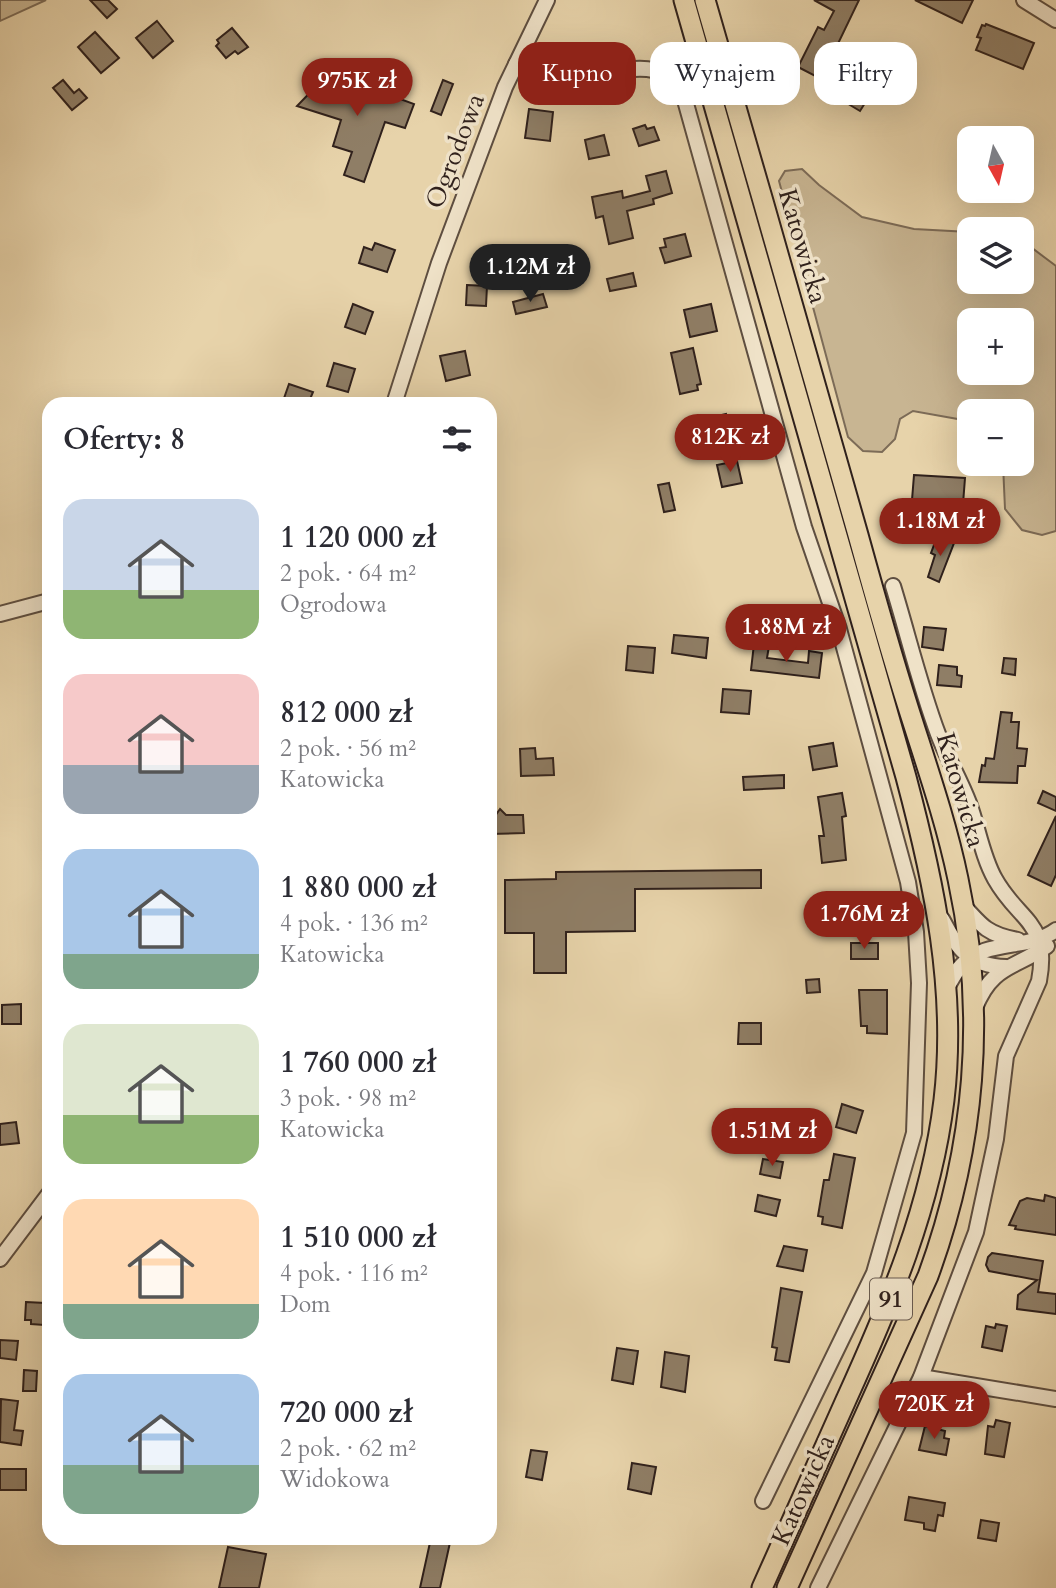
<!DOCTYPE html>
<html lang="pl">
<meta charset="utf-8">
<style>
:root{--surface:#fff;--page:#f7f7f7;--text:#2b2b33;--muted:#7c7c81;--accent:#8f2418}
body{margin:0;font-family:Cardo,serif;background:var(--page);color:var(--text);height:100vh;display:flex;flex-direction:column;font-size:26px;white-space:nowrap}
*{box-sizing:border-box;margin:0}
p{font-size:23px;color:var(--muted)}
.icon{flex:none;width:38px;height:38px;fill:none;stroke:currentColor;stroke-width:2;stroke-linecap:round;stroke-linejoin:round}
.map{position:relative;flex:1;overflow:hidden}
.panel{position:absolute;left:42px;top:397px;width:455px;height:1148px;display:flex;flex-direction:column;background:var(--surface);border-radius:21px;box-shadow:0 7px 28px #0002}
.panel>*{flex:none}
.top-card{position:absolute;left:518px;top:42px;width:432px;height:63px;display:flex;gap:14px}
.needle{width:46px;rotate:172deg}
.tools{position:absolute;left:957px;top:126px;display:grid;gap:14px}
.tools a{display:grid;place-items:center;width:77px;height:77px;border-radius:14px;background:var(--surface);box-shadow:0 7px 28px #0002;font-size:35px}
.price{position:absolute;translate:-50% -60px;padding:0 16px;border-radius:24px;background:var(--accent);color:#fff;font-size:23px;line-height:46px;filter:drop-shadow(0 2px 4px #0008)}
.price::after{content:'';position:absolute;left:50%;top:42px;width:21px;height:16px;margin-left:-10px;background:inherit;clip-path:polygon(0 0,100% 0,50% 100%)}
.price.current{background:#222;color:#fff}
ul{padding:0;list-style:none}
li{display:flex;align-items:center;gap:21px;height:175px;padding:0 21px}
li span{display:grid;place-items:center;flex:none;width:196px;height:140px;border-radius:21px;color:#555}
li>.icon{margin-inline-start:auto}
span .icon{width:84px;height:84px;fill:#fffc;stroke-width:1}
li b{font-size:30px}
h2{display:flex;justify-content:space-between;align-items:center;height:84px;padding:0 21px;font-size:30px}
.pill{padding:0 24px;border-radius:21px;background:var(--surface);box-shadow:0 7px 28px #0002;font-size:24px;line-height:63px}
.pill.current{background:var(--accent);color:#fff}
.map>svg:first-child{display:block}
.green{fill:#c8b592;stroke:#7c6b57;stroke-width:2;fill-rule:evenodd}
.building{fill:#8f7e66;stroke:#30211c;stroke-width:2}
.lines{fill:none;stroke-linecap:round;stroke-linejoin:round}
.minor-casing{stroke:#5e4e40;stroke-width:18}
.major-casing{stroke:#30211c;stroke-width:23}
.minor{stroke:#efe2c8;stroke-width:14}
.major{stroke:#e7d3aa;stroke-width:19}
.labels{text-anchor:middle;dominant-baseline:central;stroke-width:7;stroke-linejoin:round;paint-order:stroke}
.shield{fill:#efe2c8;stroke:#695b50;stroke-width:2}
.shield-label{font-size:24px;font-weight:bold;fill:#30211c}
.street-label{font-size:26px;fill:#30211c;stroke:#efe2c8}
</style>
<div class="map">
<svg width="1056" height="1588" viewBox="0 0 1056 1588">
<rect width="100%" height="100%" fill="#e7d3aa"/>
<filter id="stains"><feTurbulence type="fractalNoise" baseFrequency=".00286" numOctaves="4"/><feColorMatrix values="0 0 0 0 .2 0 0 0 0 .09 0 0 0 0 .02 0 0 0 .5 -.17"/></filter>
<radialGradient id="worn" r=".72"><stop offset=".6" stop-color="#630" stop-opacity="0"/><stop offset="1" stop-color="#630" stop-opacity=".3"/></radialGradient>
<!-- green -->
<g class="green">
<path d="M0 0H46L0 21Z"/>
<path d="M802 169 819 185 862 217 914 229 969 232 970 282H1022V245L1032 248 1056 266V531L1042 535 1022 530 1005 509 1003 464H1022V411H970L969 421 913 411 900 419 895 439 882 452 863 451 848 437 779 181 785 171ZM970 320H1022V373H970Z"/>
</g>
<!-- building -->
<g class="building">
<path d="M90 0H108L117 9 107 18Z"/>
<path d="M814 0H859L821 79 798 67 818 27 824 30 834 11Z"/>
<path d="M915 0H973L962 23Z"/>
<path d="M157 21 173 41 153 58 136 38Z"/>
<path d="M986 24 1034 43 1023 69 976 50 981 38 977 37 982 25 985 26Z"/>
<path d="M232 28 248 47 238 54 235 51 226 58 216 46 219 43 217 40Z"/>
<path d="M95 32 119 58 101 73 78 47Z"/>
<path d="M329 73 414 104 405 128 385 122 364 182 344 175 352 152 333 146 341 120 297 106Z"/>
<path d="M63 80 74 93 79 89 87 98 72 110 53 88Z"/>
<path d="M443 80 453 84 441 115 431 111Z"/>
<path d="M855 86 870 95 860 111 845 102Z"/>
<path d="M529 109 553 112 550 141 525 138Z"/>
<path d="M645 125 647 129 654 127 659 140 639 146 633 129Z"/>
<path d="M604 135 609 155 589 159 585 140Z"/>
<path d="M666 171 672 193 653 199 654 204 627 211 633 238 609 244 603 216 596 218 592 197 622 191 623 198 650 191 646 176Z"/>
<path d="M685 234 691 256 665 263 660 248 666 247 664 239Z"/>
<path d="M375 243 395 250 387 272 359 263 364 247 372 250Z"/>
<path d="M633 273 636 286 610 291 607 279Z"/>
<path d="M467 285 487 286 486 306 466 305Z"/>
<path d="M543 294 547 307 516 314 513 302Z"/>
<path d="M353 304 373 312 365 334 345 327Z"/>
<path d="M711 304 717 331 690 337 684 310Z"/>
<path d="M693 348 701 384 697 385 698 390 680 394 671 353Z"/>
<path d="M465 351 470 375 446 381 440 356Z"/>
<path d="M334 363 355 369 348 392 327 386Z"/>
<path d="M289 384 313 392 308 404H282Z"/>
<path d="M726 414 731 439 718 441 717 433 712 434 709 418Z"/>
<path d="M737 461 742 483 722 487 717 465Z"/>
<path d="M914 475 965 478 963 504 912 500Z"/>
<path d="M669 483 675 510 664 512 658 485Z"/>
<path d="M937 537 954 543 939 582 928 577 935 555 931 553Z"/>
<path d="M808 611 809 634 786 635 785 612Z"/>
<path d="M924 627 946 629 943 650 922 647Z"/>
<path d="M674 635 708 638 706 658 672 653Z"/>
<path d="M754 644 769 646 767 658 808 663 809 651 822 653 819 678 751 670Z"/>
<path d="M628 646 655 648 653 673 626 670Z"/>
<path d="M1004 658 1016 659 1015 675 1002 673Z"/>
<path d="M939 665 957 667V675L962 676 961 687 937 685Z"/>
<path d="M723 689 751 691 749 714 721 712Z"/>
<path d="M1001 712 1012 713 1011 722H1019L1017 748 1027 749 1025 766H1018L1017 783 979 782 982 765 985 766 986 758 994 759Z"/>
<path d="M833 743 837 766 813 770 809 747Z"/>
<path d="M535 748 536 759 553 758 554 775 521 776 520 749Z"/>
<path d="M784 775V788L744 790 743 777Z"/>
<path d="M1043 791 1056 797V811L1038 803Z"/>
<path d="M842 793 846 816 842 817 846 860 822 863 819 836H824L818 797Z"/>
<path d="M500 809 506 815H523L524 833 490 834V816H495Z"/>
<path d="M1056 816V875L1051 886 1028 875Z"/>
<path d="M761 870V888L635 889V931L566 932V973H534V933H505V880L556 879V872Z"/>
<rect x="851" y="943" width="27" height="16"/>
<path d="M819 979 820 992 807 993 806 980Z"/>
<path d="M859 990H887V1034L867 1033V1026H861Z"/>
<path d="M21 1004V1024H2V1005Z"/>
<path d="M739 1023H761V1044H738Z"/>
<path d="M842 1104 863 1111 856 1133 836 1127Z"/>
<path d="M16 1122 19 1143 0 1145V1124Z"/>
<path d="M834 1154 855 1158 842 1228 822 1224 823 1217 818 1216 824 1180H829Z"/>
<path d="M763 1159 783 1162 780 1178 760 1174Z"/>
<path d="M758 1195 780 1200 776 1216 755 1211Z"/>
<path d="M1045 1195 1056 1198V1235L1015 1229 1016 1226 1009 1225 1020 1201 1027 1198 1044 1201Z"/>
<path d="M784 1246 807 1250 803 1271 777 1266Z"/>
<path d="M992 1253 1043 1261 1038 1292 1056 1294V1314L1017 1309 1018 1295 1037 1280 989 1271 986 1265 988 1257Z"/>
<path d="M781 1288 802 1292 789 1362 775 1360 777 1348 772 1347Z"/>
<path d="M26 1302 45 1303 44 1325 31 1324V1320H25Z"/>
<path d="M996 1324 1007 1326 1002 1351 982 1347 986 1326 995 1328Z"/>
<path d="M0 1340 18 1341 16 1360 0 1358Z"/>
<path d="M617 1348 638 1351 633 1384 612 1380Z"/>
<path d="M665 1352 689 1356 685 1392 661 1387Z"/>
<path d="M24 1370 37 1371 36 1391H23Z"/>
<path d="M1 1399 18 1401 14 1430 23 1431 21 1445 0 1442Z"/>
<path d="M996 1420 1010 1423 1004 1457 985 1454 988 1426 994 1427Z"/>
<path d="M925 1426 945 1431 944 1438 949 1439 946 1455 919 1450Z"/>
<path d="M531 1450 547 1452 542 1480 526 1477Z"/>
<path d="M632 1463 656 1467 651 1494 628 1489Z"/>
<rect x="0" y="1469" width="26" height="21"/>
<path d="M909 1497 945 1503 943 1516 938 1515 935 1531 924 1529V1523L905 1520Z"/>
<path d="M981 1520 999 1523 996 1541 978 1538Z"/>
<path d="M431 1538H451L440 1588H420Z"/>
<path d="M228 1547 266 1554 259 1588H219Z"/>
</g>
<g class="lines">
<defs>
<g id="minor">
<path d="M1024 0 1056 20"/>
<path d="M516 64C531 70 546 78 563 79 607 82 652 46 683 93L804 527 839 629 908 882 916 932 919 983 914 1133 874 1273 763 1501"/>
<path d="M394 404 439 263 505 87 547 0"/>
<path d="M0 614 49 601"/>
<path d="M963 905C982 927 989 935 1018 940"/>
<path d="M942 919C959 951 968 965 1006 967"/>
<path d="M946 989C951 981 955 972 961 966 986 938 1028 951 1056 930"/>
<path d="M975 1008C992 965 1014 969 1047 946"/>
<path d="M0 1259 49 1194"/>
<path d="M921 1377 1056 1399"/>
<path d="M818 1588 921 1377 976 1232 996 1139 1006 1056 1039 981C1050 921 1019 922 995 879 982 856 978 827 969 803 960 779 947 758 938 734 920 686 908 635 893 586"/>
</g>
<g id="major">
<path d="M684 0 906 777C934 882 957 990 944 1100 931 1207 890 1303 846 1400 818 1463 790 1526 762 1588"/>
<path d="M705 0C757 178 807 357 858 535 874 593 890 650 908 707 926 764 946 821 958 879 987 1013 975 1148 928 1276L787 1588"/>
</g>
</defs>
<!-- minor casing -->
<use href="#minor" class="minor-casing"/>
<!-- major casing -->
<use href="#major" class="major-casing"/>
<!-- minor -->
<use href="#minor" class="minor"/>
<!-- major -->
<use href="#major" class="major"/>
</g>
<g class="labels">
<!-- shield labels -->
<rect class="shield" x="870" y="1278.5" width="42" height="41" rx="5"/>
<g class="shield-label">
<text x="891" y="1299">91</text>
</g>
<!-- street labels -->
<g class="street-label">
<text transform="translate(455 151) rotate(-69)">Ogrodowa</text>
<text transform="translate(803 246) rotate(74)">Katowicka</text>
<text transform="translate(961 790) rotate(74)">Katowicka</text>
<text transform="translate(803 1490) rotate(-66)">Katowicka</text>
</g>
</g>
<rect width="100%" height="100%" filter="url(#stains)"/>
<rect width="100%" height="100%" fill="url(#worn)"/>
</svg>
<div class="tools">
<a><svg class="needle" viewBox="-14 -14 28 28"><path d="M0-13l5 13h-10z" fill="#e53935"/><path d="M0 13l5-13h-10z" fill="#7c7c81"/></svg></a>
<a><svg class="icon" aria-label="layers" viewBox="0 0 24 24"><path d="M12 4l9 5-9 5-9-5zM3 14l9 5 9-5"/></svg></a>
<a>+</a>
<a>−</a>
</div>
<b class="price" style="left:357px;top:118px">975K zł</b>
<b class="price current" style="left:530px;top:304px">1.12M zł</b>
<b class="price" style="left:730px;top:474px">812K zł</b>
<b class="price" style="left:940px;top:558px">1.18M zł</b>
<b class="price" style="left:786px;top:664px">1.88M zł</b>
<b class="price" style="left:864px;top:951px">1.76M zł</b>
<b class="price" style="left:772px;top:1168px">1.51M zł</b>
<b class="price" style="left:934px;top:1441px">720K zł</b>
<div class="top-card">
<a class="pill current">Kupno</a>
<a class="pill">Wynajem</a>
<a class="pill">Filtry</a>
</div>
<section class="panel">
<h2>Oferty: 8<svg class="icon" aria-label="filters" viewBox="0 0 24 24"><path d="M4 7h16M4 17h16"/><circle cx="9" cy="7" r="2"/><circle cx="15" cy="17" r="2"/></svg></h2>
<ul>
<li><span style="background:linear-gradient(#c9d6e8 65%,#8fb573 0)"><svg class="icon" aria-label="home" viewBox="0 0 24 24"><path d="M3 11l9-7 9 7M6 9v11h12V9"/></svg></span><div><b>1 120 000 zł</b><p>2 pok. · 64 m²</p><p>Ogrodowa</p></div></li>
<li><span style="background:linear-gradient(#f6c9c9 65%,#9aa5b1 0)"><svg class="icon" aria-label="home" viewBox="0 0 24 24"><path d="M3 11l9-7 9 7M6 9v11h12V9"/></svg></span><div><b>812 000 zł</b><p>2 pok. · 56 m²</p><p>Katowicka</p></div></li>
<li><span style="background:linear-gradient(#a9c7e8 75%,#7fa58c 0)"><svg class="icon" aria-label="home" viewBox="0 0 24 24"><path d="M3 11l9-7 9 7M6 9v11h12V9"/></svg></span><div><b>1 880 000 zł</b><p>4 pok. · 136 m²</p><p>Katowicka</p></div></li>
<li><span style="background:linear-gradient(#dfe7d0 65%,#8fb573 0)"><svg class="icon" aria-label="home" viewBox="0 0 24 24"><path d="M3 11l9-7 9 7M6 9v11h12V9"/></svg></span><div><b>1 760 000 zł</b><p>3 pok. · 98 m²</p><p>Katowicka</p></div></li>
<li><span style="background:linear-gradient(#ffd9b3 75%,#7fa58c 0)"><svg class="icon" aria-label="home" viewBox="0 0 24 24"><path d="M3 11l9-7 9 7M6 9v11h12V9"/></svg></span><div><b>1 510 000 zł</b><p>4 pok. · 116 m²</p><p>Dom</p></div></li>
<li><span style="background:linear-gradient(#a9c7e8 65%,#7fa58c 0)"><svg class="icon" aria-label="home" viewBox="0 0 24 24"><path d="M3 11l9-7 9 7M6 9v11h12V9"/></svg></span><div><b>720 000 zł</b><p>2 pok. · 62 m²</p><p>Widokowa</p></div></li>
</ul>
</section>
</div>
